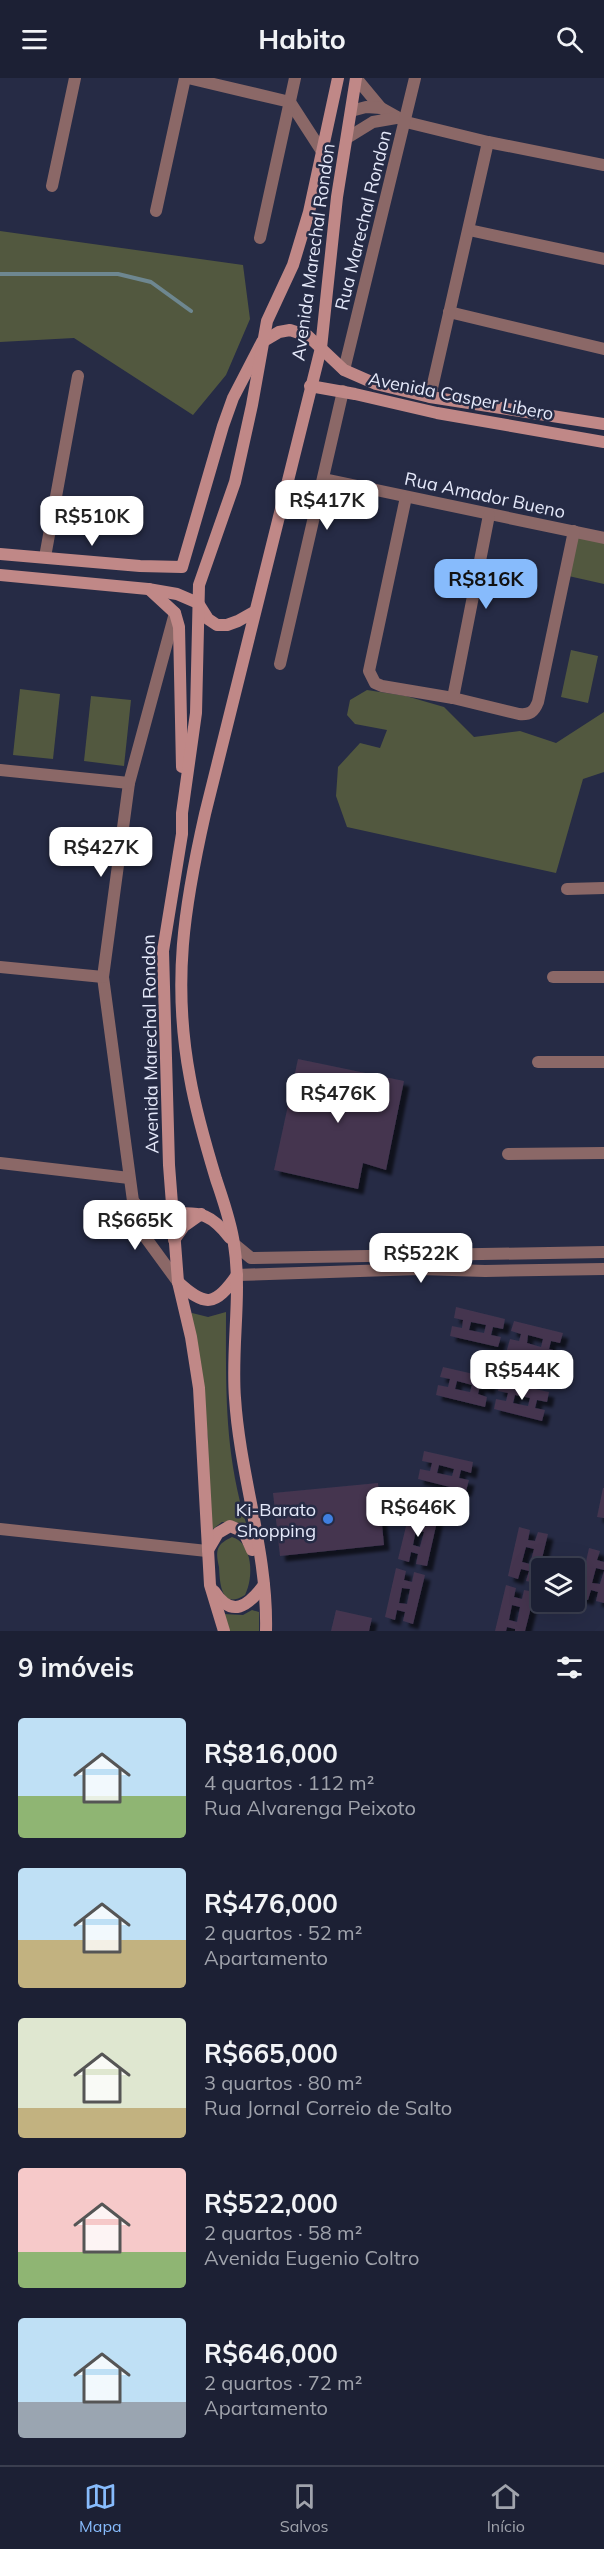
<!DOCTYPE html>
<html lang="pt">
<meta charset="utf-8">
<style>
:root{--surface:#1c2034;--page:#25283c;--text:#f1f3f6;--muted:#a0a3ac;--line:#3a3e4f;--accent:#87bbfc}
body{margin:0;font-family:Mulish,sans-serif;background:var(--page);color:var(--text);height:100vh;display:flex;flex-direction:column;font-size:22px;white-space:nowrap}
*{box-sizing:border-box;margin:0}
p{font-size:20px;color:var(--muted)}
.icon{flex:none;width:33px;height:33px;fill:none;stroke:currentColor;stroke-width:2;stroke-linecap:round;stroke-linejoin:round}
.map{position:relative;height:1553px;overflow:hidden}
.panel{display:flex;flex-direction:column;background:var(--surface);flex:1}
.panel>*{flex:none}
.buttons{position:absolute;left:531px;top:1480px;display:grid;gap:12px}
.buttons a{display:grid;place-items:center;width:54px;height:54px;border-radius:6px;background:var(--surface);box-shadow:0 6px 24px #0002,0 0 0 2px var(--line);font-size:30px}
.price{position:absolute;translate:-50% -51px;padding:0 14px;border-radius:12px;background:#fff;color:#222;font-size:20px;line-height:39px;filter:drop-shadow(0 2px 3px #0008)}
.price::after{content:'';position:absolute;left:50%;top:36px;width:18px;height:14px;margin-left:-9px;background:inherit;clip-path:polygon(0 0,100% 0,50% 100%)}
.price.selected{background:var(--accent);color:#111}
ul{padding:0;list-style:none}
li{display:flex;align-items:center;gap:18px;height:150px;padding:0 18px}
li span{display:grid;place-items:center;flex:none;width:168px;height:120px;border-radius:6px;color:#555}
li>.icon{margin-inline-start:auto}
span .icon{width:72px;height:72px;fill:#fffc;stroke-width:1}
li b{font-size:26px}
h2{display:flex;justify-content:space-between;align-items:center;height:72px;padding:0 18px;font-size:26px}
header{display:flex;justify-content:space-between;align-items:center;height:78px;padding:0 18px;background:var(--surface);font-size:27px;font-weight:700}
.menu{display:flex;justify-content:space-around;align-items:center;height:84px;border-top:2px solid var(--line);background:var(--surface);font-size:16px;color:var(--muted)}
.menu a{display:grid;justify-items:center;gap:3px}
.menu .selected{color:var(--accent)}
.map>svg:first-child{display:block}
.green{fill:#52583f}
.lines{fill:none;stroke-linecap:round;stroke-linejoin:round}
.stream{stroke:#6e8790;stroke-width:4}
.building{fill:#443650;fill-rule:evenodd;filter:url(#shadow)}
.street{stroke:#8b6867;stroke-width:12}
.secondary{stroke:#c08887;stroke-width:12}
.shop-dot{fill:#3f7fe0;stroke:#262b45;stroke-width:2}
.labels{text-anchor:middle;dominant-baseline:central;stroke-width:5;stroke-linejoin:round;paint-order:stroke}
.street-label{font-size:18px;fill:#e5e9fa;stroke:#262b45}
.poi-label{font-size:18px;fill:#e5e9fa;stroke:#262b45;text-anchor:end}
</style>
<header><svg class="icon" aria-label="menu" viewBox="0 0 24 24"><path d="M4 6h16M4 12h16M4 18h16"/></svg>Habito<svg class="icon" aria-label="search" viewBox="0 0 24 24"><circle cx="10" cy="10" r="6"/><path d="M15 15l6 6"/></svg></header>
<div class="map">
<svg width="604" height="1553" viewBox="0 0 604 1553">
<defs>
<filter id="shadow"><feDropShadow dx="5.5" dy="5.5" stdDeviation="1.5" flood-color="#0009"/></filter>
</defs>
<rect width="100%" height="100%" fill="#262b45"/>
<!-- green -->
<g class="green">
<path d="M0 153 243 187 250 241 226 297 193 337 74 260 0 264Z"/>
<path d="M574 453 604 460V506L564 497Z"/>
<path d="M571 572 598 578 588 625 561 619Z"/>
<path d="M20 611 60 616 53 681 13 677Z"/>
<path d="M367 612 406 618 444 629 474 659 520 653 556 665 604 634V694L583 701 556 795 347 749 336 718 338 689 360 665 380 670 387 652 355 646 347 637 350 622Z"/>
<path d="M91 618 131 622 124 688 84 683Z"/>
<path d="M226 1234C226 1309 224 1373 246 1445L222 1444 209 1454 208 1360 189 1237 192 1235 208 1239Z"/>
<path d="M232 1459C253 1465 254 1500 245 1517 221 1532 220 1506 219 1489 218 1484 216 1476 218 1471 220 1465 226 1462 232 1459Z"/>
<path d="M252 1532 259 1534V1553H229L223 1536 243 1537Z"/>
</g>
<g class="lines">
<!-- stream -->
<path class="stream" d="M0 196H118L151 204 191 233"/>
</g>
<!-- building -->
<g class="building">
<path d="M298 981 404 1003 386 1092 363 1085 358 1111 274 1092Z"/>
<path d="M456 1229 505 1241 503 1251 493 1249 491 1257 501 1259 498 1269 450 1258 452 1248 462 1250 463 1242 454 1240ZM471 1244 486 1247 484 1255 469 1252Z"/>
<path d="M514 1243 563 1255 560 1265 551 1263 549 1271 558 1273 556 1283 507 1272 510 1261 519 1263 521 1256 511 1253ZM528 1257 543 1261 541 1269 527 1265Z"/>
<path d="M443 1289 491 1300 489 1311 480 1308 478 1316 487 1319 485 1329 436 1317 438 1307 448 1309 450 1301 440 1299ZM457 1303 472 1307 470 1314 455 1311Z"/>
<path d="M500 1303 549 1314 547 1324 537 1322 535 1330 545 1332 542 1343 494 1331 496 1321 506 1323 508 1315 498 1313ZM515 1317 530 1320 528 1328 513 1325Z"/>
<path d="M424 1373 473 1384 471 1395 461 1392 459 1400 469 1402 466 1413 418 1401 420 1391 430 1393 432 1385 422 1383ZM439 1387 454 1391 452 1398 437 1395Z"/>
<path d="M378 1405 384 1467 280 1478 273 1415Z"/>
<path d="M603 1410H604V1440L597 1439Z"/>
<path d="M410 1432 420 1435 418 1444 425 1446 428 1437 438 1439 427 1488 416 1486 418 1476 411 1474 409 1484 398 1481ZM416 1452 424 1454 420 1469 413 1467Z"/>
<path d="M519 1449 530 1452 528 1462 535 1463 538 1454 548 1456 536 1505 526 1503 529 1493 521 1491 518 1501 508 1498ZM526 1469 534 1471 530 1486 522 1484Z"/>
<path d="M589 1470 600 1473 597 1482 604 1484V1492L596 1490 592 1505 600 1506 604 1493V1525L596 1523 598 1514 591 1512 588 1522 578 1519Z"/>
<path d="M396 1490 406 1493 404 1502 412 1504 414 1494 425 1497 413 1546 403 1543 405 1534 397 1532 395 1542 385 1539ZM402 1510 410 1511 407 1526 399 1525Z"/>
<path d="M506 1507 516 1510 514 1519 522 1521 524 1512 535 1514 525 1553H515V1551L507 1549 506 1553H495ZM512 1527 520 1529 517 1544 509 1542Z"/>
<path d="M336 1532 372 1540 369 1553H331Z"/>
</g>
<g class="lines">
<!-- street -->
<g class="street">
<path d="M188 0 290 24 323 75"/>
<path d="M356 0 381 30"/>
<path d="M351 33 366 29 381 30 406 44 488 64 604 87"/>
<path d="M347 60 373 44 396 40"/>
<path d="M52 108 75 0"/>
<path d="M156 133 185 0"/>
<path d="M469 152 604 181"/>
<path d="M260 160 295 0"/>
<path d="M449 234 604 271"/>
<path d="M344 292 415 0"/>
<path d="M430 319 488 64"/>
<path d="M324 401 604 460"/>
<path d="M406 419 369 593 375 605 382 608 453 620 519 636C530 637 534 634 538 624L574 453"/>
<path d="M45 479 78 298"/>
<path d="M175 535 129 705 103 899 133 1123 140 1152 178 1204"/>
<path d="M280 586 343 313"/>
<path d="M453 620 489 437"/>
<path d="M0 692 129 705"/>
<path d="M567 811 604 810"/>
<path d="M0 889 103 899"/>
<path d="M553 899H604"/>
<path d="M538 984H604"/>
<path d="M508 1076 604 1075"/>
<path d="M0 1085 129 1100"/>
<path d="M133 1123C148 1139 151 1141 172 1136"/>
<path d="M234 1166 251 1180 604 1174"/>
<path d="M237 1197 420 1191 485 1193 604 1191"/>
<path d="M0 1451 207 1473"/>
</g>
<!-- secondary -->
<g class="secondary">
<path d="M310 308 355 316 437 335 604 364"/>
<path d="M0 476 140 488 182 489 223 348 233 320 262 264 279 254 290 252 308 258 344 292 376 306 430 319 604 346"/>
<path d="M0 497 148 511 177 516 198 525 208 541 217 547H227L238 543 254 534"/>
<path d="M149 511 175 535 179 549 182 689"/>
<path d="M172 1136C201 1133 212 1137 230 1160"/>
<path d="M174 1162 184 1148 201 1136"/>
<path d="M178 1204C205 1229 215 1229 237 1197"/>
<path d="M208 1472 218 1455 230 1448 244 1454 252 1472"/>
<path d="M214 1513C232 1541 248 1528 264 1507"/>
<path d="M224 1553 210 1507 199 1310 191 1259 178 1204 169 1087 163 873 182 756V735L196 635 199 507 235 404 252 327 267 243 293 187 309 134 338 0"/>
<path d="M266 1553C268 1475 240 1398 235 1320 231 1269 242 1217 234 1166 231 1144 223 1122 216 1101 206 1068 196 1034 190 1000 172 905 184 829 205 736L321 270 337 119 356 0"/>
</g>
</g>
<!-- markers -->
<circle class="shop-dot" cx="328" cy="1441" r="6"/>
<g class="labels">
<!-- street labels -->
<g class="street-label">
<text transform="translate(363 142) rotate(-76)">Rua Marechal Rondon</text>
<text transform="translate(313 174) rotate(-82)">Avenida Marechal Rondon</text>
<text transform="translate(461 318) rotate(11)">Avenida Casper Libero</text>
<text transform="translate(485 417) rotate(12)">Rua Amador Bueno</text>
<text transform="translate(150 966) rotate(-91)">Avenida Marechal Rondon</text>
</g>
<!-- poi labels -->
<g class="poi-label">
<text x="316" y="1431">Ki-Barato<tspan x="316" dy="21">Shopping</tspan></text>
</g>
</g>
</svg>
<div class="buttons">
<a><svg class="icon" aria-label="layers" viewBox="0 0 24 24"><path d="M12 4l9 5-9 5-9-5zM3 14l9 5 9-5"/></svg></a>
</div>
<b class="price" style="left:327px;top:453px">R$417K</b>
<b class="price" style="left:92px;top:469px">R$510K</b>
<b class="price selected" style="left:486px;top:532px">R$816K</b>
<b class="price" style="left:101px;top:800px">R$427K</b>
<b class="price" style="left:338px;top:1046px">R$476K</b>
<b class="price" style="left:135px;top:1173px">R$665K</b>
<b class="price" style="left:421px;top:1206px">R$522K</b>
<b class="price" style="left:522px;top:1323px">R$544K</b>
<b class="price" style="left:418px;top:1460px">R$646K</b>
</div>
<section class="panel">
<h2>9 imóveis<svg class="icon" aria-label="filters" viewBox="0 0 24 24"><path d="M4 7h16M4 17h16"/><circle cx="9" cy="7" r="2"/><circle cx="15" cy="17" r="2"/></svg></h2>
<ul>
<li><span style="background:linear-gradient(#bfe0f5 65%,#8fb573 0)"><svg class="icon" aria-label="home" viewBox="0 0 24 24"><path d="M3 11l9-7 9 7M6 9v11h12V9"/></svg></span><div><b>R$816,000</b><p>4 quartos · 112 m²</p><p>Rua Alvarenga Peixoto</p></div></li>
<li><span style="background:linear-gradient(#bfe0f5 60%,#c2b280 0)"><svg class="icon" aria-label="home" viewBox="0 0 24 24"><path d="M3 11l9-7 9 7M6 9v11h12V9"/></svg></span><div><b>R$476,000</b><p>2 quartos · 52 m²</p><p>Apartamento</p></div></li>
<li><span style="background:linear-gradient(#dfe7d0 75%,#c2b280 0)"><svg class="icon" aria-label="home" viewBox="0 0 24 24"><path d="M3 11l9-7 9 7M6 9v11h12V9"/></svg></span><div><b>R$665,000</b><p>3 quartos · 80 m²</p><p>Rua Jornal Correio de Salto</p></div></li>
<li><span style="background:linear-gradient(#f6c9c9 70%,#8fb573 0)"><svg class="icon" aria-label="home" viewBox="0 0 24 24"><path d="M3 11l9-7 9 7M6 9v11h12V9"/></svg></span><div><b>R$522,000</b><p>2 quartos · 58 m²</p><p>Avenida Eugenio Coltro</p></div></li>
<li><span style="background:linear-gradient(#bfe0f5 70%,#9aa5b1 0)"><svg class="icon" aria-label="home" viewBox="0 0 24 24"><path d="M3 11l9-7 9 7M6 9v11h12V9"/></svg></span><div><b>R$646,000</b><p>2 quartos · 72 m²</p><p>Apartamento</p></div></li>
</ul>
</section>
<nav class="menu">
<a class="selected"><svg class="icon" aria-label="map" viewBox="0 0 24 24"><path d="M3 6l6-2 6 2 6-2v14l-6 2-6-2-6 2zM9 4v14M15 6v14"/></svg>Mapa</a>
<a><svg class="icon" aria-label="saved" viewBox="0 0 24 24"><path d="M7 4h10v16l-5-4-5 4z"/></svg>Salvos</a>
<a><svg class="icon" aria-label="home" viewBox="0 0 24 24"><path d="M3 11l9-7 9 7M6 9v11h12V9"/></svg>Início</a>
</nav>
